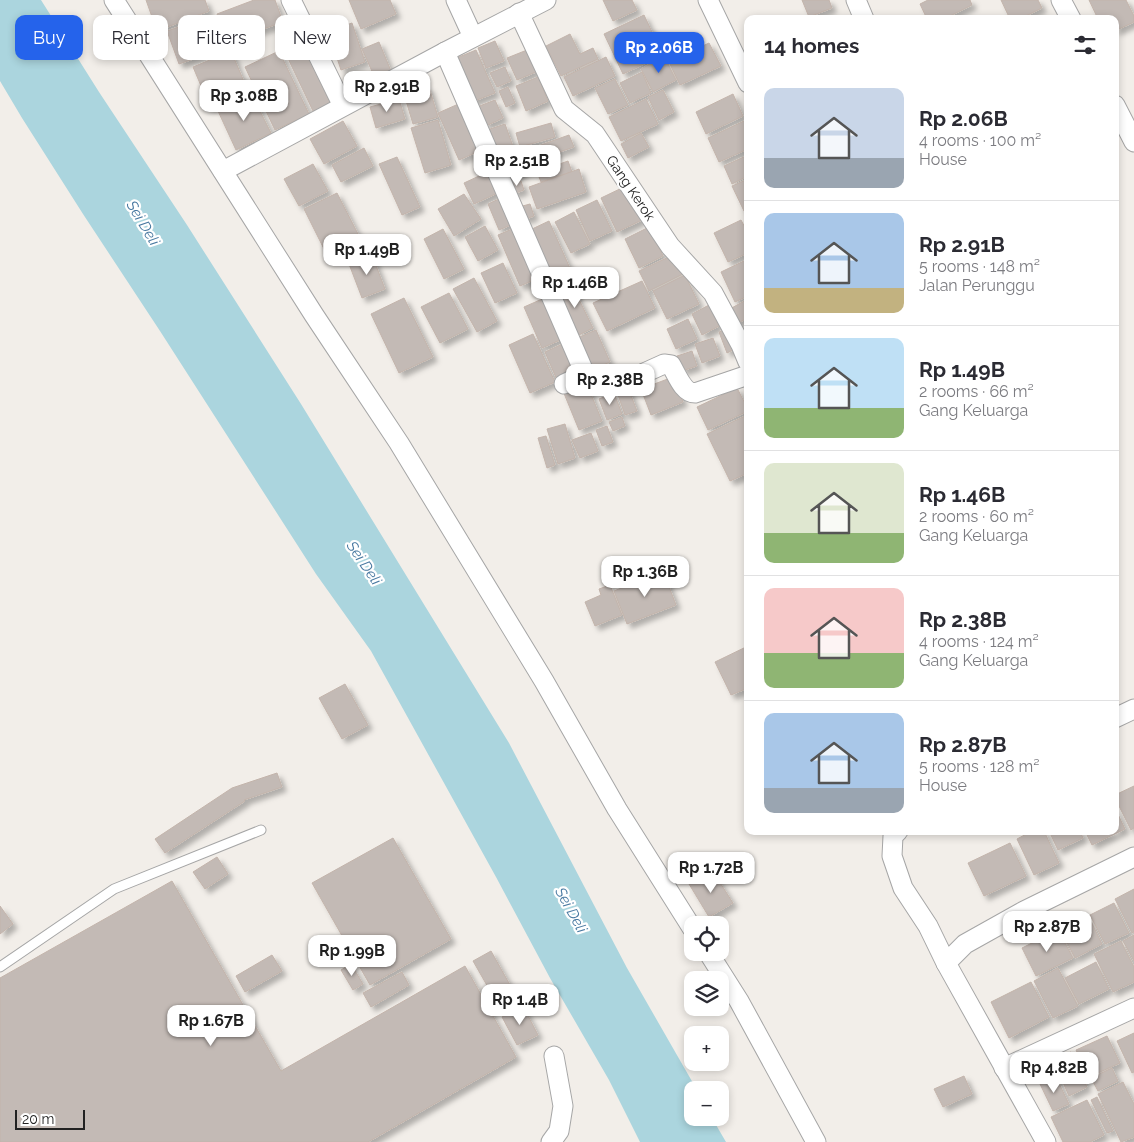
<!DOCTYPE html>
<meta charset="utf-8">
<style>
:root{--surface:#fff;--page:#f7f7f7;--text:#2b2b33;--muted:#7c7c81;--line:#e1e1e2;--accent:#2563eb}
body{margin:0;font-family:Raleway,sans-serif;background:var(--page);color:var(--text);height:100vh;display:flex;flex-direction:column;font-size:19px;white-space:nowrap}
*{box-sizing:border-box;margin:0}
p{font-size:16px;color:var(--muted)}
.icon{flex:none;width:28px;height:28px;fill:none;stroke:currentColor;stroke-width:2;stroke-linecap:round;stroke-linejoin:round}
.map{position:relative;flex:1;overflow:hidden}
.sheet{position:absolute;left:744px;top:15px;width:375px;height:820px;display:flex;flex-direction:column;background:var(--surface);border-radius:10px;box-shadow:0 2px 8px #0003}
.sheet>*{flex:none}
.hud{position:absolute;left:15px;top:15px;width:475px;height:45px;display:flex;gap:10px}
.buttons{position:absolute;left:684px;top:916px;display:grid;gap:10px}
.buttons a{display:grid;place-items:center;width:45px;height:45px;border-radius:10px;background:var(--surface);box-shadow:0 2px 8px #0003;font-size:25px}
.scale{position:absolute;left:15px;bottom:12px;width:70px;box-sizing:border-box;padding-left:5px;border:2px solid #222;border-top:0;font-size:14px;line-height:18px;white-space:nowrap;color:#222;-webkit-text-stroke:4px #fff;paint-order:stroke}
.price{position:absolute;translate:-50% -42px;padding:0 11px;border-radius:10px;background:#fff;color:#222;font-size:16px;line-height:32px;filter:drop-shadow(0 1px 2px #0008)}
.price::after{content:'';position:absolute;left:50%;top:30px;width:15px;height:11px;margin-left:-8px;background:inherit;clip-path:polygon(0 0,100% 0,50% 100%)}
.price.active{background:var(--accent);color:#fff}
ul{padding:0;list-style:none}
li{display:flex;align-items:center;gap:15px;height:125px;padding:0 20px}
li+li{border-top:1px solid var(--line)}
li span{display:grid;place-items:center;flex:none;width:140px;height:100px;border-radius:10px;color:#555}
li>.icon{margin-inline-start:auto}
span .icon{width:60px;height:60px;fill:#fffc;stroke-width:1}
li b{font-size:21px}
h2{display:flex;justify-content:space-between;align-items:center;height:60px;padding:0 20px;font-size:21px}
.pill{padding:0 18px;border-radius:10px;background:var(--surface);box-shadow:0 2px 8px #0003;font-size:18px;line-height:45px}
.pill.active{background:var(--accent);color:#fff}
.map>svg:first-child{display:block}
.water{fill:#abd5de}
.building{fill:#c3bab5;stroke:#c3b4ab;filter:url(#shadow)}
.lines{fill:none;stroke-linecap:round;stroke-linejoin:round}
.service-casing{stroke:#a6a6a6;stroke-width:11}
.minor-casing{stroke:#a6a6a6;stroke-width:21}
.service{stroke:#fff;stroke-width:9}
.minor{stroke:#fff;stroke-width:19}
.labels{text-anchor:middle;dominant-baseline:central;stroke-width:4.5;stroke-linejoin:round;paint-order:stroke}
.street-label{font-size:14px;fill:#222;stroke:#fff}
.water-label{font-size:15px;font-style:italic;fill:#4979a1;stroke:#fff}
</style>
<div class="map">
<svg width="1134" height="1142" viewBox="0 0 1134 1142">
<defs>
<filter id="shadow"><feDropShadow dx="4.5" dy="4.5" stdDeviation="2.5" flood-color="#0004"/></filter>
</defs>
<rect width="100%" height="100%" fill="#f2eee9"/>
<!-- water -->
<path class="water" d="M0 0H41L99 92 187 225 301 404 509 743 627 968 697 1090H692V1118H712L726 1142H640L609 1080 550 978 496 877 371 651 316 574 160 331 83 214 22 118 0 81Z"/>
<!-- building -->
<g class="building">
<path d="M146 0H205L209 11 157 31Z"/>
<path d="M254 0H275L283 22 227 42 217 14Z"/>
<path d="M349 0H390L396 14 361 29Z"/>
<path d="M603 0H632L637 10 613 21Z"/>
<path d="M802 0H829L832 8 809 17Z"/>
<path d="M928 0H970L972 5 944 19H927L920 4Z"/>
<path d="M1001 0H1038L1042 8 1020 19H1010Z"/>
<path d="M1089 0H1126L1134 16V22L1115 31V19H1098Z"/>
<path d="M644 15 663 55 623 74 604 34Z"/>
<path d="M210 16 222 49 179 64 167 31Z"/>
<path d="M352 23 365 62 341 70 328 31Z"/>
<path d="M570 34 580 54 593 48 598 59 561 76 546 46Z"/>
<path d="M305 40 335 103 314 113 284 50Z"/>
<path d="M495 41 504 61 486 68 478 48Z"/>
<path d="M379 42 391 71 375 78 362 49Z"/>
<path d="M709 43 721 66 680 85 669 62Z"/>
<path d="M476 50 495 93 472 102 454 59Z"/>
<path d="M527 50 536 72 517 80 507 58Z"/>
<path d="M231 51 248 91 210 107 193 67Z"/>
<path d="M279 51 309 114 275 130 245 67Z"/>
<path d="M664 56 676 80 653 92 641 69Z"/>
<path d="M606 57 615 76 573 96 564 77Z"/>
<path d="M505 67 511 81 497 87 490 73Z"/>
<path d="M642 72 651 93 630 103 620 83Z"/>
<path d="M538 77 548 101 526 111 516 86Z"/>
<path d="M615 79 628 105 608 114 595 88Z"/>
<path d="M429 87 438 117 413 124 404 94Z"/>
<path d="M508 87 515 103 506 107 499 91Z"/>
<path d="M663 90 674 112 659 120 648 97Z"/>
<path d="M733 94 743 116 706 134 696 112Z"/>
<path d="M252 95 271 133 236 150 218 111Z"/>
<path d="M399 99 405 119 376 128 370 107Z"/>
<path d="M646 99 658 124 621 141 609 117Z"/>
<path d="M495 100 503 118 486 126 477 107Z"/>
<path d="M463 102 484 149 459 160 438 113Z"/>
<path d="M438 120 451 165 425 173 411 128Z"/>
<path d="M746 120 748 124V149L719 162 708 138Z"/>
<path d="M343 121 357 146 324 164 310 139Z"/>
<path d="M551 123 555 137 520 147 516 133Z"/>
<path d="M505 124 515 152 497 158 487 130Z"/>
<path d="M641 133 649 147 628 158 621 144Z"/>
<path d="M569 135 574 147 525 164 521 152Z"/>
<path d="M364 148 373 166 341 182 332 165Z"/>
<path d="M748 155V176L732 184 724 166Z"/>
<path d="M518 156 524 174 506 180 500 162Z"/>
<path d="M397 157 420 207 402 215 379 164Z"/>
<path d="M568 161 572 172 541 182 537 172Z"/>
<path d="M313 164 328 191 299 206 284 179Z"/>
<path d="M579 169 586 192 537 209 529 187Z"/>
<path d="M492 170 502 191 474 204 464 183Z"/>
<path d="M748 179V210L744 211 732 186Z"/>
<path d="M521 181 524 190 513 194 509 185Z"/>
<path d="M626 186 642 220 617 232 601 198Z"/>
<path d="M337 193 358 234 325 251 304 209Z"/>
<path d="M464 194 481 219 454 236 438 209Z"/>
<path d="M501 198 513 224 499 230 488 204Z"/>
<path d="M597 200 612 231 590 241 576 210Z"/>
<path d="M530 204 534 216 523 220 519 207Z"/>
<path d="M574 212 590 244 571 253 555 222Z"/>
<path d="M741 220 748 233V253L728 262 714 233Z"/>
<path d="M549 221 573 275 556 283 532 229Z"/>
<path d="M485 226 498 250 478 261 465 237Z"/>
<path d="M519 226 541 277 520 286 498 235Z"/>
<path d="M649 227 663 256 639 268 625 239Z"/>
<path d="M443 229 464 269 444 279 424 239Z"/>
<path d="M372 255 385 289 362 298 349 264Z"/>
<path d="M673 255 683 274 649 291 639 271Z"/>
<path d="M748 259V296L735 302 721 272Z"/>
<path d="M503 263 517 293 495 303 481 273Z"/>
<path d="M685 275 699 304 667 319 653 291Z"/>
<path d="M474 278 497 321 477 332 453 289Z"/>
<path d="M642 281 655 308 607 331 593 303Z"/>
<path d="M571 283 593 328 579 335 557 290Z"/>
<path d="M449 293 468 329 440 343 421 307Z"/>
<path d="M549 296 567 337 542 348 524 307Z"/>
<path d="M404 298 433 357 399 373 371 314Z"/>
<path d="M748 299V318L736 324 728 310Z"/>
<path d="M709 305 719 326 702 335 692 314Z"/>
<path d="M688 319 697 339 676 349 667 329Z"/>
<path d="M730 328 737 348 727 353 719 332Z"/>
<path d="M596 330 610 362 589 371 575 339Z"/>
<path d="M533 334 555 382 530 393 509 345Z"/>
<path d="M713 338 720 356 702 363 695 344Z"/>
<path d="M567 342 579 370 557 380 545 352Z"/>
<path d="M692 351 697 366 682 371 677 356Z"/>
<path d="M673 377 683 402 651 415 641 389Z"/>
<path d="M586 382 602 421 579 430 563 391Z"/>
<path d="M627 385 637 411 625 415 616 389Z"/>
<path d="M737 388 748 409V411L708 430 697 407Z"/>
<path d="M614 393 622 414 607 420 599 399Z"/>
<path d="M745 416 748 422V473L730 481 707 434Z"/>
<path d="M622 417 625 426 613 431 609 422Z"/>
<path d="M565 424 575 458 558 464 547 429Z"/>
<path d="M607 426 613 442 602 446 596 430Z"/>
<path d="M591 433 598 451 580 458 572 440Z"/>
<path d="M546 436 555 465 547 468 538 438Z"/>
<path d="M663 571 676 605 627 624 614 591Z"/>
<path d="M610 585 622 615 595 626 585 602 601 595 599 589Z"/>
<path d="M748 646V688L731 695 715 662Z"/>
<path d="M345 684 368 725 342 739 319 698Z"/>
<path d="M277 773 282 787 244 800 245 801 165 853 155 839 232 788Z"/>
<path d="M1134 786V828L1131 830 1115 798V795Z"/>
<path d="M1115 808 1125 829 1092 845 1085 831H1115Z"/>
<path d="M1032 831H1044L1059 863 1034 875 1017 839Z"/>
<path d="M1049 831H1080L1083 838 1058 850Z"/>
<path d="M393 838 451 939 370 985 312 883Z"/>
<path d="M1010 843 1026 876 984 896 968 863Z"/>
<path d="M217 857 228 874 205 889 193 872Z"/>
<path d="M712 870 733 903 709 917 689 884Z"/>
<path d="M172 881 281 1071 465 966 516 1057 368 1142H0V978Z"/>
<path d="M1134 889V932L1132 933 1115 899Z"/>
<path d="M1114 903 1129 933 1105 944 1090 915Z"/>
<path d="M0 906 13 924 0 934Z"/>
<path d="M1089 917 1102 944 1075 958 1061 931Z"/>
<path d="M1058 930 1073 958 1036 976 1022 948Z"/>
<path d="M1134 935V961L1123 941Z"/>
<path d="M1121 941 1134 967V982L1113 992 1094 954Z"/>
<path d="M491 951 519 1001 501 1010 473 961Z"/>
<path d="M272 955 282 971 245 992 236 976Z"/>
<path d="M1096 962 1109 989 1079 1004 1065 978Z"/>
<path d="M351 964 363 984 353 990 341 970Z"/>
<path d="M1058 968 1078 1006 1053 1018 1034 981Z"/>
<path d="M402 972 409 985 371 1007 363 993Z"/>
<path d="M1031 982 1049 1017 1009 1038 991 1002Z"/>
<path d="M523 1006 538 1035 517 1045 502 1017Z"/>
<path d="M1134 1033V1072L1132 1073 1117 1041Z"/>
<path d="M1107 1036 1120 1063 1089 1077 1076 1050Z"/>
<path d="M1071 1052 1087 1087 1069 1096 1053 1060Z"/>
<path d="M1112 1068 1118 1081 1098 1091 1091 1078Z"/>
<path d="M964 1076 972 1094 943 1107 934 1089Z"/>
<path d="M1056 1077 1069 1104 1053 1111 1040 1084Z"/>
<path d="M1123 1082 1134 1104V1137L1121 1142 1098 1094Z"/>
<path d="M1097 1097 1113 1131 1107 1133 1091 1100Z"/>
<path d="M1087 1100 1104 1135 1090 1142H1063L1051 1117Z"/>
</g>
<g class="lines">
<defs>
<path id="service" d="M0 967 114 889 261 830"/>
<g id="minor">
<path d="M114 0 314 315 399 443 544 681 617 809 692 928"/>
<path d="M291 0 343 106"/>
<path d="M456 0 473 37"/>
<path d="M708 0 748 83"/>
<path d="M856 0 864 19"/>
<path d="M1061 0 1071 19"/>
<path d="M519 13 564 109 595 134 670 246 713 293 741 345 748 362"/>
<path d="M445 52 585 374"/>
<path d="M1115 105 1134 142"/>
<path d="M223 171 445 52 546 0"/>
<path d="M564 384 585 374 596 378 610 375 626 378H633L664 364 671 365C677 375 683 393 695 393L748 375"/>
<path d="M1115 718 1134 709"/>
<path d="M898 831 893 836 892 856 903 888 928 926 946 963 1046 1142"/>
<path d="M708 952 739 1001 816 1142"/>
<path d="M946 963 965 944 1024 911 1134 857"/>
<path d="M1004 1068 1134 1008"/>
<path d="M551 1142 559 1131 563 1106 554 1056"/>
</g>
</defs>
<!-- service casing -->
<use href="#service" class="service-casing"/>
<!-- minor casing -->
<use href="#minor" class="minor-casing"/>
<!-- service -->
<use href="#service" class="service"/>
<!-- minor -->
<use href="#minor" class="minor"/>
</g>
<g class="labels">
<!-- street labels -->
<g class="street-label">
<text transform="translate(631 188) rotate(56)">Gang Kerok</text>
</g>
<!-- water labels -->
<g class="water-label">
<text transform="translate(143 223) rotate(59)">Sei Deli</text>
<text transform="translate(364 563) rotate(56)">Sei Deli</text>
<text transform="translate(571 910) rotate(61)">Sei Deli</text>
</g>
</g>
</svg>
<div class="buttons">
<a><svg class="icon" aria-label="locate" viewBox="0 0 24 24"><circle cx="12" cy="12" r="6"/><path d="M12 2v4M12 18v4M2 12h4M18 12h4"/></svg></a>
<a><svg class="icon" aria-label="layers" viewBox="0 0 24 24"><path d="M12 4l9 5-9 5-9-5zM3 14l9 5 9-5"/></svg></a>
<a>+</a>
<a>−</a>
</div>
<div class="scale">20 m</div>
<b class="price active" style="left:659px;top:74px">Rp 2.06B</b>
<b class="price" style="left:387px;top:113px">Rp 2.91B</b>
<b class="price" style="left:244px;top:122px">Rp 3.08B</b>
<b class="price" style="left:517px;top:187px">Rp 2.51B</b>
<b class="price" style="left:367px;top:276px">Rp 1.49B</b>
<b class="price" style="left:575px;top:309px">Rp 1.46B</b>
<b class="price" style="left:610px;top:406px">Rp 2.38B</b>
<b class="price" style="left:645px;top:598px">Rp 1.36B</b>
<b class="price" style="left:711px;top:894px">Rp 1.72B</b>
<b class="price" style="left:1047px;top:953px">Rp 2.87B</b>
<b class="price" style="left:352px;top:977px">Rp 1.99B</b>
<b class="price" style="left:520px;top:1026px">Rp 1.4B</b>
<b class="price" style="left:211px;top:1047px">Rp 1.67B</b>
<b class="price" style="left:1054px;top:1094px">Rp 4.82B</b>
<div class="hud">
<a class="pill active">Buy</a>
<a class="pill">Rent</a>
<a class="pill">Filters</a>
<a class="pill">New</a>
</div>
<section class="sheet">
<h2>14 homes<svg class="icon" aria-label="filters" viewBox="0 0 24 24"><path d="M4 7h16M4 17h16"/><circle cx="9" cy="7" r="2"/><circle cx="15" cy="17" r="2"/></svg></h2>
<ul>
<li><span style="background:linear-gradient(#c9d6e8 70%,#9aa5b1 0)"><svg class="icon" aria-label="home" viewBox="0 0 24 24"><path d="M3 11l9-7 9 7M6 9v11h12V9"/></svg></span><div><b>Rp 2.06B</b><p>4 rooms · 100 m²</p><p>House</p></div></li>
<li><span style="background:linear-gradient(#a9c7e8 75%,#c2b280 0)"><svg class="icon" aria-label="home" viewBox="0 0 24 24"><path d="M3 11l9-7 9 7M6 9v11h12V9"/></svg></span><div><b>Rp 2.91B</b><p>5 rooms · 148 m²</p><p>Jalan Perunggu</p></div></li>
<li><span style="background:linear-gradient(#bfe0f5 70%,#8fb573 0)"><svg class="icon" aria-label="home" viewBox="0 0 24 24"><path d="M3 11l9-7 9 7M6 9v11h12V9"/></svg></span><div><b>Rp 1.49B</b><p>2 rooms · 66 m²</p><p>Gang Keluarga</p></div></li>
<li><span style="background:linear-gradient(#dfe7d0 70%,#8fb573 0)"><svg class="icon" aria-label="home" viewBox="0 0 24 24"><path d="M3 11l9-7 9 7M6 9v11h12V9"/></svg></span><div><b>Rp 1.46B</b><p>2 rooms · 60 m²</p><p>Gang Keluarga</p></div></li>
<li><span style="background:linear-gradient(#f6c9c9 65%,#8fb573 0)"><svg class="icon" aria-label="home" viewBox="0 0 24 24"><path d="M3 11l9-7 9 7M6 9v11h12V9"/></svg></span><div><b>Rp 2.38B</b><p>4 rooms · 124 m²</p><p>Gang Keluarga</p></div></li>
<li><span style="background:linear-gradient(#a9c7e8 75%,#9aa5b1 0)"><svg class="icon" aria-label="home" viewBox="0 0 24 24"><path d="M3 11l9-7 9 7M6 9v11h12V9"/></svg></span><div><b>Rp 2.87B</b><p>5 rooms · 128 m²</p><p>House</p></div></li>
</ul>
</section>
</div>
